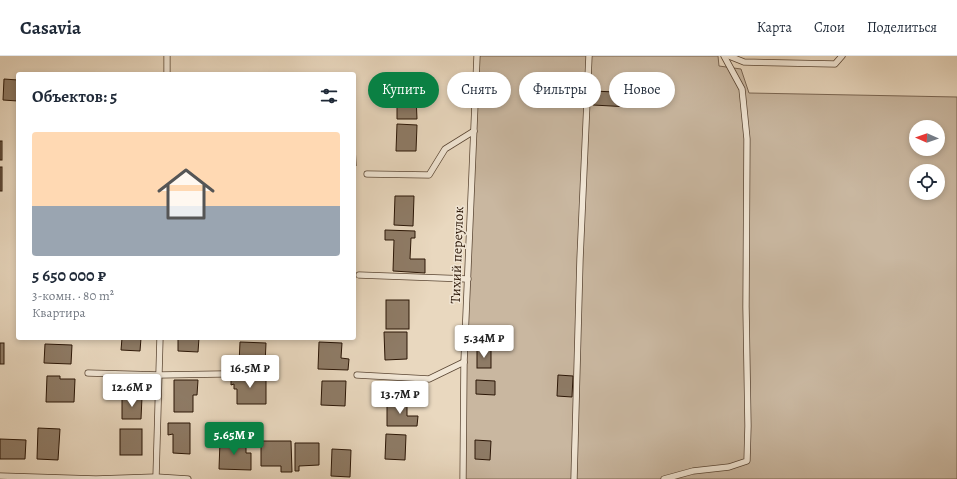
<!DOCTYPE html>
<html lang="ru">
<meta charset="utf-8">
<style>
:root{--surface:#fff;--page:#f6f6f7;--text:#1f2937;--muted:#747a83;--line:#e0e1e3;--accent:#0b8043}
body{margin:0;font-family:Alegreya,serif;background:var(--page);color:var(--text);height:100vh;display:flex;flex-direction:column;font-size:15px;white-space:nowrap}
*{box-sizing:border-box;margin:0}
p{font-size:13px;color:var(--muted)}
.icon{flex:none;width:22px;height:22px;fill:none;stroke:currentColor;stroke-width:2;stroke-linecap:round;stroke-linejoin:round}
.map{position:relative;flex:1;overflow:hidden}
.drawer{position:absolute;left:16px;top:16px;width:340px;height:268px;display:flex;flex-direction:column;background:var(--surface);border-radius:4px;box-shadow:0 2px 6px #0003}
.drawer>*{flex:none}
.guide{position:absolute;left:368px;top:16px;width:380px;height:36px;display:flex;gap:8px}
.needle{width:26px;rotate:272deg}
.buttons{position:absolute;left:909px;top:64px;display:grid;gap:8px}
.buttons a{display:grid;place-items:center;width:36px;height:36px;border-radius:50%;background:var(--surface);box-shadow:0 2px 6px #0003;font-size:20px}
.price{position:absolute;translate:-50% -34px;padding:0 9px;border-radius:4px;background:#fff;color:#222;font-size:13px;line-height:26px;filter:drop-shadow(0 1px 2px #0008)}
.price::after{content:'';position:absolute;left:50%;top:24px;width:12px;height:9px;margin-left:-6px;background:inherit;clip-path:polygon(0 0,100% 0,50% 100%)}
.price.active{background:var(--accent);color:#fff}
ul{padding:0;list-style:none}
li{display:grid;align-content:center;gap:8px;height:212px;padding:0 16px}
li span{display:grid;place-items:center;height:124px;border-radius:4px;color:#555}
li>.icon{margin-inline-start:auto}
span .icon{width:72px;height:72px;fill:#fffc;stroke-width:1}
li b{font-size:17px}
h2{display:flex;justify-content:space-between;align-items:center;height:48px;padding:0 16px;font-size:17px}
.tag{padding:0 14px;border-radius:18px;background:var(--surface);box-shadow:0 2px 6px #0003;font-size:14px;line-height:36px}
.tag.active{background:var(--accent);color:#fff}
header{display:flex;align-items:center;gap:24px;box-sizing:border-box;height:56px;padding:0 20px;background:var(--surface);border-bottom:1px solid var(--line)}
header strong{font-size:19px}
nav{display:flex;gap:22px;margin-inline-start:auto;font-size:14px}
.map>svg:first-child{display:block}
.green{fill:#c9b7a0;stroke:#7a6653;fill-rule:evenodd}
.building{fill:#8e7b66;stroke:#2b1606}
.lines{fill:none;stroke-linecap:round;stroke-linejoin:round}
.service-casing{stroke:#5a4634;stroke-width:7}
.service{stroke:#f1e6d5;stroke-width:5.5}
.labels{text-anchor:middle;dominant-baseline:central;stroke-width:3;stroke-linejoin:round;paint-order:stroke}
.street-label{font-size:14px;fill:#2b1606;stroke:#f1e6d5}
</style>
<header>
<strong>Casavia</strong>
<nav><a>Карта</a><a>Слои</a><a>Поделиться</a></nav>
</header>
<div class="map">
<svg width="957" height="423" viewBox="0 0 957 423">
<rect width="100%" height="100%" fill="#e9d8bf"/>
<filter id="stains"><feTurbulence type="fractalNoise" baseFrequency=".005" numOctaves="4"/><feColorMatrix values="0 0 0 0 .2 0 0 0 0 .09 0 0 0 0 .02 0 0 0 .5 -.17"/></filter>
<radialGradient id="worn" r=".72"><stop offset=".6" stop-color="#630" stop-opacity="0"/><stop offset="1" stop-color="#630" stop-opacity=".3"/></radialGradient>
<!-- green -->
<path class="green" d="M477 0H718L719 10 741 13 749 37 957 41V423H463L464 306ZM916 71H938V93H916ZM916 115H938V137H916Z"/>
<!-- building -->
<g class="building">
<path d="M4 23 18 24V45L3 44Z"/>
<path d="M616 23 631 24 630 51 593 49V35L615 36Z"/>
<path d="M397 40H416L417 63H397Z"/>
<path d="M397 68 417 69 416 95H396Z"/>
<rect x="0" y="85" width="2" height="19"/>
<path d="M354 87H355L356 110H354Z"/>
<rect x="0" y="111" width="2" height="24"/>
<path d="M395 140H414L413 170 394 169Z"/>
<path d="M385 174 415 175V182H411L410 203H425V217L393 215 394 184H385Z"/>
<rect x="386" y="244" width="23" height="29"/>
<path d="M384 276H407V303L385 304Z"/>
<path d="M122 282H141L140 295 121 294Z"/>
<path d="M178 282H199L198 296 178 295Z"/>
<path d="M240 286 266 287 265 309 239 308Z"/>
<path d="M319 286 342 287 341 302 349 303 348 314 318 313Z"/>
<rect x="0" y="287" width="4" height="21"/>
<path d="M45 288 72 289 71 308 44 307Z"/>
<rect x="477" y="294" width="14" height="18"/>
<path d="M558 319 573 320 572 341 557 340Z"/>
<path d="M47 320H60V323H75L74 346H46Z"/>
<path d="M231 320H266V348H237V333H234V328L231 329Z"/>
<path d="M174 324H198L197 339H193V356H174Z"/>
<path d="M476 324 495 325V339L476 338Z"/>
<path d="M322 325H346L345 350 321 349Z"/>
<path d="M122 341H142L141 363H122Z"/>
<path d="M387 346H407V360H418L417 370H387Z"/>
<path d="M168 367H190V398L173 397V378L168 379Z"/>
<path d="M38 372 60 373 58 404 37 403Z"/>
<rect x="120" y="373" width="22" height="26"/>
<path d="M386 378 406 379 405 404 385 403Z"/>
<path d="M0 383 26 384 25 403H0Z"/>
<path d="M475 384 491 385 490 404 475 403Z"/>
<path d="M220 385H246V397H251V414L219 413Z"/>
<path d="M261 385H291L292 416H281V410H261Z"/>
<path d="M295 387H319V409L299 410V415H295Z"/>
<path d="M332 393 351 394 350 421 331 420Z"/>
</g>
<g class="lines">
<defs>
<g id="service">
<path d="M729 0 744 6 835 8 842 0"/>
<path d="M167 18V0"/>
<path d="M367 118 429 119 445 93 474 75"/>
<path d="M359 219 468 223"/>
<path d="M88 317 159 319 221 318"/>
<path d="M357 319 429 323 464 306"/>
<path d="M0 420 96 423 156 421 188 423"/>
<path d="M156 421 160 282"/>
<path d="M463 423 464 306 477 0"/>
<path d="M574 423 580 203 589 0"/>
<path d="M664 423 693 415 729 411 747 405 748 370 746 251 747 83 742 33 724 0"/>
</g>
</defs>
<!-- service casing -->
<use href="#service" class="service-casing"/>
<!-- service -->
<use href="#service" class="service"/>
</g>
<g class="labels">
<!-- street labels -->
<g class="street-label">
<text transform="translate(457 199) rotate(-88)">Тихий переулок</text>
</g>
</g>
<rect width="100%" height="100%" filter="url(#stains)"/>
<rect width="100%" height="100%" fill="url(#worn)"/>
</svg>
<div class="buttons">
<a><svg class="needle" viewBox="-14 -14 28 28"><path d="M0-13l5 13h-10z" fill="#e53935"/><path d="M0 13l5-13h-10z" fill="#747a83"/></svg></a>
<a><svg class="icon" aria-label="locate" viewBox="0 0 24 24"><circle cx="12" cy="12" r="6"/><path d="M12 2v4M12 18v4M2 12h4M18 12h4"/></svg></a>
</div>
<b class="price" style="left:484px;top:303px">5.34M ₽</b>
<b class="price" style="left:250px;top:333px">16.5M ₽</b>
<b class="price" style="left:132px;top:352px">12.6M ₽</b>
<b class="price" style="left:400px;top:359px">13.7M ₽</b>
<b class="price active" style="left:234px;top:400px">5.65M ₽</b>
<div class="guide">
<a class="tag active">Купить</a>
<a class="tag">Снять</a>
<a class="tag">Фильтры</a>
<a class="tag">Новое</a>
</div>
<section class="drawer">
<h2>Объектов: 5<svg class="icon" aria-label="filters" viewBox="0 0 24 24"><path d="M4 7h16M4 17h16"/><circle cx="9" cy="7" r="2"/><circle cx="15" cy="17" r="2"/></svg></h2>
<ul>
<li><span style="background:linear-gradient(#ffd9b3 60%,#9aa5b1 0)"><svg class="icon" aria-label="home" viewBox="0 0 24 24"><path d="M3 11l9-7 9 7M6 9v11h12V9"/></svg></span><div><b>5 650 000 ₽</b><p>3-комн. · 80 m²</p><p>Квартира</p></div></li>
</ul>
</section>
</div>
